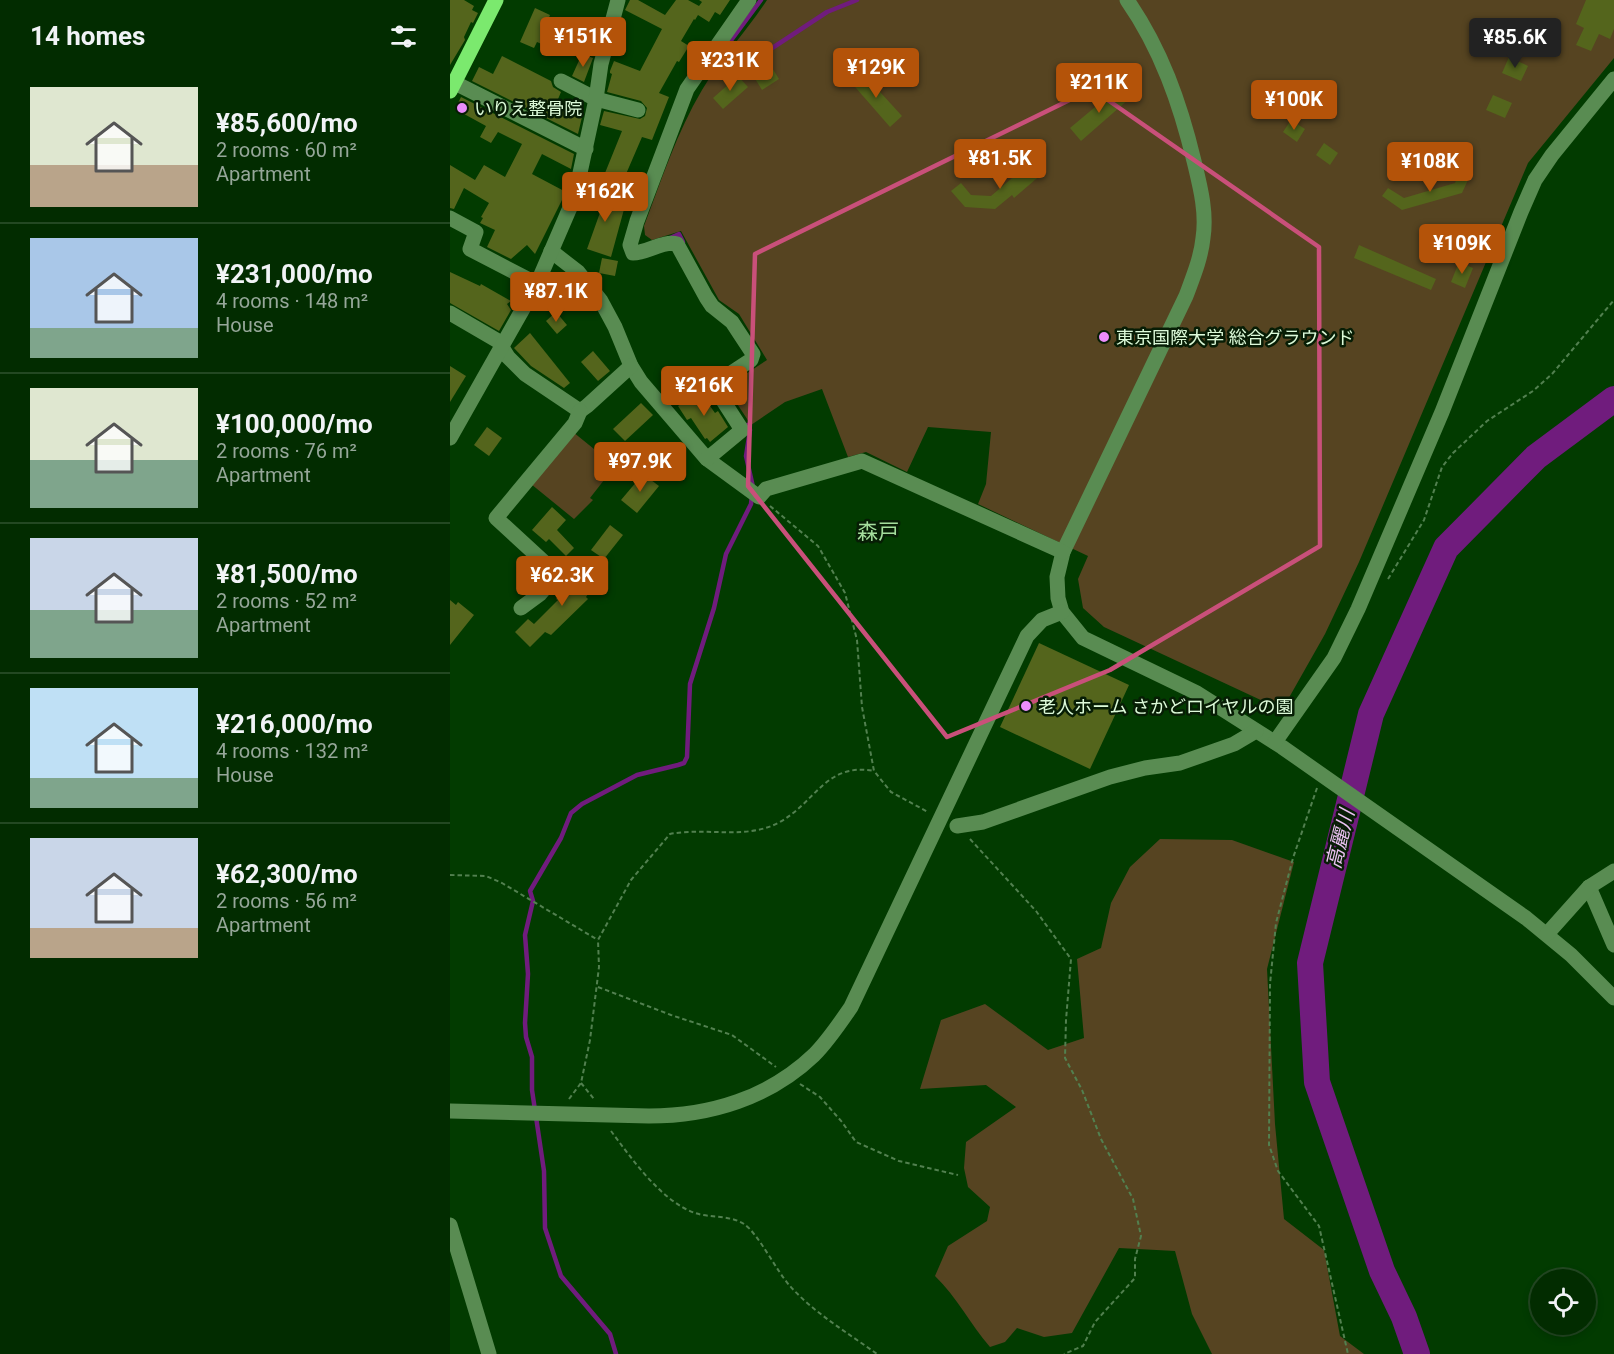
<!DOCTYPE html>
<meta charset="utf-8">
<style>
:root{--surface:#022c00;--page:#10380f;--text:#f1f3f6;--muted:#96a799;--line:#234822;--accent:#b45309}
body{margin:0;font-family:Roboto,"Noto Sans JP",sans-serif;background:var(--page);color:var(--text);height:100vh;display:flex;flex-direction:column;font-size:22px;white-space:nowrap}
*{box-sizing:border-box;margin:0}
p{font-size:20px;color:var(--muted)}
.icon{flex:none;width:33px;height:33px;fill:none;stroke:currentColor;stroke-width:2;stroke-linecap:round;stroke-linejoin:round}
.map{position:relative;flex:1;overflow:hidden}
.drawer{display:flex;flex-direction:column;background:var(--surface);width:450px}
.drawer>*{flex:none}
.buttons{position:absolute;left:1080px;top:1269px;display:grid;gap:12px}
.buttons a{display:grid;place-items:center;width:66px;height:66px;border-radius:50%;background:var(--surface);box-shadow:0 3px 9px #0003,0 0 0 2px var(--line);font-size:30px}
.price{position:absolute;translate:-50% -51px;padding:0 14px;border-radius:6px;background:var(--accent);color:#fff;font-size:20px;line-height:39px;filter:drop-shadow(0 2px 3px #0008)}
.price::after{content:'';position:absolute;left:50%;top:36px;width:18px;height:14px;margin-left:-9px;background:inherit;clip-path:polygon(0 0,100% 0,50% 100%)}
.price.active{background:#222;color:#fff}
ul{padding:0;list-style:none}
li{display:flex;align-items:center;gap:18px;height:150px;padding:0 30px}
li+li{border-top:2px solid var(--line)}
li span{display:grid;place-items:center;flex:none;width:168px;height:120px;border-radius:0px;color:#555}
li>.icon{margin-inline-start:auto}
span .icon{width:72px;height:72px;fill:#fffc;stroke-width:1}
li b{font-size:26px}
h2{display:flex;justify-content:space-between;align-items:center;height:72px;padding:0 30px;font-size:26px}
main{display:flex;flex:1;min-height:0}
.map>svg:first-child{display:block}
.green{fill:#564421}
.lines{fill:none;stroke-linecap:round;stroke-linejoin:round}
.stream{stroke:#701c7d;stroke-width:4.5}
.river{stroke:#701c7d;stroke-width:26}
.building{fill:#54651c}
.path{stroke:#52804f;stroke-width:2;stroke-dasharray:4.5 3;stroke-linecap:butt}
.minor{stroke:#598c52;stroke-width:15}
.major{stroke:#7be96e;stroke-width:15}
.marked{fill:none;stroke:#c9507a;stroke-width:4.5;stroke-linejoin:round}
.poi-dot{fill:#eb8dfb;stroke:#071d05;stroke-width:2}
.labels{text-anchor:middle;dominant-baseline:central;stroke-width:5;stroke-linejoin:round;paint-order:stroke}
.poi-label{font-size:18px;fill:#ddfad9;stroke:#071d05;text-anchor:start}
.water-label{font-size:20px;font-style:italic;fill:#ebc2f2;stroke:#071d05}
.quarter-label{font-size:21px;fill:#a4dd9c;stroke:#071d05}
</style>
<main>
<section class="drawer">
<h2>14 homes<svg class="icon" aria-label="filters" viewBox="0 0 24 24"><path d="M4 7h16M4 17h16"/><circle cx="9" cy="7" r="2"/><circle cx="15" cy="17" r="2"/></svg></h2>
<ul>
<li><span style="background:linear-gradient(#dfe7d0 65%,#b9a48a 0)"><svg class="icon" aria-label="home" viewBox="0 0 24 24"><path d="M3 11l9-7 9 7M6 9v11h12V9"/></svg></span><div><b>¥85,600/mo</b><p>2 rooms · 60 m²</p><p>Apartment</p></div></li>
<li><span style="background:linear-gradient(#a9c7e8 75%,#7fa58c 0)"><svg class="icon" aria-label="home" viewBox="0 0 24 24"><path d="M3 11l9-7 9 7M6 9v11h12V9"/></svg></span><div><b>¥231,000/mo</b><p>4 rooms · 148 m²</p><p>House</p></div></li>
<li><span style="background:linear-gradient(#dfe7d0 60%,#7fa58c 0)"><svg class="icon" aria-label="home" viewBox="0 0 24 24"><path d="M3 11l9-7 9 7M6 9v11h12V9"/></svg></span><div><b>¥100,000/mo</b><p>2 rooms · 76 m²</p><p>Apartment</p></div></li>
<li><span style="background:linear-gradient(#c9d6e8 60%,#7fa58c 0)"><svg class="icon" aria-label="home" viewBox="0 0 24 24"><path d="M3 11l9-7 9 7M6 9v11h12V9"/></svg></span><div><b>¥81,500/mo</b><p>2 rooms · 52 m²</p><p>Apartment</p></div></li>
<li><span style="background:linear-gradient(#bfe0f5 75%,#7fa58c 0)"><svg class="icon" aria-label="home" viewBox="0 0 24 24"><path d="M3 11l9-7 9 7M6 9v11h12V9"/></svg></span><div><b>¥216,000/mo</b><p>4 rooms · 132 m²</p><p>House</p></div></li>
<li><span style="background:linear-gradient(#c9d6e8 75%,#b9a48a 0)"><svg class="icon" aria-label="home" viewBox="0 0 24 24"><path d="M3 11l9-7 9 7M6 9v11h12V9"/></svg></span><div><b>¥62,300/mo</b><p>2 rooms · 56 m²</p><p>Apartment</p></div></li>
</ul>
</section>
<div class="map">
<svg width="1164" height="1354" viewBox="0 0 1164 1354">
<rect width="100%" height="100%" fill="#023b00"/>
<!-- green -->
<g class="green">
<path d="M317 0H1164V58L1078 163 909 562 875 634 832 710 654 627 633 608 628 579 638 556 528 504 536 484 541 432 478 427 457 472 416 452 398 457 372 389 335 402 301 425 276 387 317 360 289 314 269 300 231 231 202 240 195 235 194 226C211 181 227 132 252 90 271 58 297 31 317 0Z"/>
<path d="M123 432 165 466 140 498 143 500 124 519 81 484Z"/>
<path d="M710 839 782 840 844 862 817 969 825 1124 834 1219 874 1250 890 1336 914 1354H762L742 1314 725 1251 669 1248 622 1333 594 1337 567 1328 555 1342 540 1347C520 1324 507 1297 485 1276L498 1246 537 1221 540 1207 518 1187 514 1168 516 1142 566 1107 536 1085 470 1089 491 1020 535 1004 598 1050 634 1038 627 959 651 948 661 903 680 867Z"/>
</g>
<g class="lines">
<!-- stream -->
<g class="stream">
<path d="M274 49 298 64 377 12 407 0"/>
<path d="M268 58 311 0"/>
<path d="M220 238 229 234 233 242"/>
<path d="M297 425 300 430 296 456 303 487"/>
<path d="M166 1354 160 1334 111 1276 95 1228 94 1171 82 1090V1057L76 1037 75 1023 78 974 75 935 83 901 80 891 111 838 121 813 132 804 187 775 228 765 234 763 237 757 240 684 264 608 276 554 301 504 302 495"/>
</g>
<!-- river -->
<path class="river" d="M967 1354 954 1317 932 1271 867 1082 860 963 921 714 996 548 1086 457 1164 399"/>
</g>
<!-- building -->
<g class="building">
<path d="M0 0H14L24 6 22 10 28 13 23 23 21 22 14 37 15 40 0 65Z"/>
<path d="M180 0H188L215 15 226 0H238L249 6 252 2 249 0H280L270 15 265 12 259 22 248 15 245 20 244 19 231 41 239 46 229 62 227 61 209 93 219 97 202 140 192 137 173 181 155 173 172 131 150 125 154 111 190 119 195 116 197 108 191 101 157 92 162 74 160 73V71L164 61 190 71 212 29 175 10Z"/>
<path d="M1136 0H1164V29L1160 39 1149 34 1141 51 1126 45 1134 28 1126 24Z"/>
<path d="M85 8 100 15 95 28 102 32 96 46 87 42 84 48 70 42Z"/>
<path d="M132 54 143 58 134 82 122 76Z"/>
<path d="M52 56 101 81 103 87 111 92 106 104 132 117 128 134 22 81 29 67 43 74Z"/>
<path d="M1059 57 1078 66 1071 81 1052 73Z"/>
<path d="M321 66 329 79 312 90 304 77Z"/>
<path d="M410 70 452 116 440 127 399 80Z"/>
<path d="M288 76 298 87 273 109 263 98Z"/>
<path d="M669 87 679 99 631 141 620 128Z"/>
<path d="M1043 95 1062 103 1055 118 1036 110Z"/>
<path d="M11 97 124 154 121 169 92 154 82 174 116 192 85 254 77 245 61 259 37 247 45 230 30 223 33 218 31 217 39 203 14 188 4 209 0 208V165L25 180 34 165 55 177 72 144 48 132 41 143 30 137 36 126 5 109Z"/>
<path d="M841 120 855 129 847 142 833 132Z"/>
<path d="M874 143 888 153 880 165 866 155Z"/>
<path d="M582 161 593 173 564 198 562 195 545 209 515 207 501 191 511 183 521 195 541 196Z"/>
<path d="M1012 166 1022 171 1012 193 952 210 932 196 938 188 954 198 1005 183Z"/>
<path d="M136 190 176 202 161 257 137 249 152 207 133 201Z"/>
<path d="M909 245 986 279 981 290 904 258Z"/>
<path d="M152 258 168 261 165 276 149 273Z"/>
<path d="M1009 262 1023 268 1015 288 1001 282Z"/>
<path d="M0 272 30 286 31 284 61 301 57 304 61 310 49 331 0 303Z"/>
<path d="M106 312 117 325 107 334 96 321Z"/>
<path d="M80 333 120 383 114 388 81 366 64 348Z"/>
<path d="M143 351 160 371 148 381 131 362Z"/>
<path d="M0 366 16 376 0 402Z"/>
<path d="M250 392 265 413 268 411 278 427 260 442 257 438 255 439 241 418 237 420 228 406Z"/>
<path d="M191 403 203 415 175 441 163 429Z"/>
<path d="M37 427 52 438 39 456 24 445Z"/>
<path d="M178 453 188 461 181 470 171 462Z"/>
<path d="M193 474 209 486 187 513 171 500Z"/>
<path d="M102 507 116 520 107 530 124 548 116 556 99 539 96 542 82 530Z"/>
<path d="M160 525 173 535 154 559 141 550Z"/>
<path d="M142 565 155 578 138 594 136 597 138 599 101 635 95 632 80 647 65 632 78 619 84 624 108 600 106 599 112 592Z"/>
<path d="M0 600 6 605 8 602 24 615 0 645Z"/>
<path d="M589 643 679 685 640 769 550 727Z"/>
</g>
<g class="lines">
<!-- path -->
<g class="path">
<path d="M320 506 368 546 395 593 407 640 412 707 424 771 441 792 478 812"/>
<path d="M938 579 974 520 992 467 1003 453 1037 421 1083 391 1102 374 1164 300"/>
<path d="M867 788 843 858 826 923 820 984 819 1145 828 1171 869 1226 898 1354"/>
<path d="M520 839 586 911 621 959 616 1020 615 1058 632 1090 651 1139 683 1199 691 1236 685 1259V1278L645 1322 633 1346 614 1354"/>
<path d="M0 875 36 876 52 883 148 940"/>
<path d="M148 987 221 1015 282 1035 326 1067"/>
<path d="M131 1083 144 1099"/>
<path d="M350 1084 370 1097 392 1122 406 1142 449 1161 508 1175"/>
<path d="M119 1099 131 1083 140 1040 149 967 148 940 181 880 220 834C256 827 295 840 328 823 366 803 375 762 424 771"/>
<path d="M161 1131C182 1159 211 1201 245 1213 260 1218 280 1215 294 1224 308 1233 327 1272 340 1286 364 1313 398 1333 427 1354"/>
</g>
<!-- minor -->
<g class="minor">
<path d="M677 0C711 49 730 103 744 161 750 186 757 212 753 238 751 258 743 277 736 296L613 552 607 577 608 598 612 612 633 638 747 693 832 747 1076 918 1121 955 1164 998"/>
<path d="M111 81 146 99 188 110"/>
<path d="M5 83 136 149"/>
<path d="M0 218 26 232 20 249 87 284"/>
<path d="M101 251 128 272 151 301 165 327 181 366 191 382 257 459 309 497 316 489 412 461 613 552"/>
<path d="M0 313 48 341 58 357 75 374 130 411 137 406 181 366"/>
<path d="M0 438 87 284 125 196 146 99 151 64 168 0"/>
<path d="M257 459 292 430 263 385 301 360 303 354 282 322 262 306 256 297 227 244C214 240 197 253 183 253L180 245 187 221 237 89 299 0"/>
<path d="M71 608 90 594 107 574 46 518 125 423 130 411"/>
<path d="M825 742 884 658 908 609 992 412 1071 212 1085 180 1102 155 1164 79"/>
<path d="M507 826 533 822 660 777 695 768 730 763 784 744 806 731"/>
<path d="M1139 887 1164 945"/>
<path d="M1097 934 1139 887 1164 871"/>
<path d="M0 1111 199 1116C260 1116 319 1098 364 1055 378 1041 390 1023 401 1007L577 636 592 620 612 612"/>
<path d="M0 1225 39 1354"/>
</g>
<!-- major -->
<path class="major" d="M0 91 46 0"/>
</g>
<!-- marked area -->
<path class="marked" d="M642 89 869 247 870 546 660 670 497 737 298 486 305 254Z"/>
<!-- markers -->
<g class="poi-dot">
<circle cx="12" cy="108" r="6"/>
<circle cx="654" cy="337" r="6"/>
<circle cx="576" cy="706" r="6"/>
</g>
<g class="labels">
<!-- poi labels -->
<g class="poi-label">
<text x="24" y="108">いりえ整骨院</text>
<text x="666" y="337">東京国際大学 総合グラウンド</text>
<text x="588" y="706">老人ホーム さかどロイヤルの園</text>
</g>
<!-- water labels -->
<g class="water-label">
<text transform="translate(890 839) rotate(-76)">高麗川</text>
</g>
<!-- quarter labels -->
<g class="quarter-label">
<text x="428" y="532">森戸</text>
</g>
</g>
</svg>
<div class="buttons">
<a><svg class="icon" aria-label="locate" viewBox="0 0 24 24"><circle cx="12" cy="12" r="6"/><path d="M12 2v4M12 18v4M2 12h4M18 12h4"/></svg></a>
</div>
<b class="price" style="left:133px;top:68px">¥151K</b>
<b class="price active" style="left:1065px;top:69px">¥85.6K</b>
<b class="price" style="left:280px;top:92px">¥231K</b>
<b class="price" style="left:426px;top:99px">¥129K</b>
<b class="price" style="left:649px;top:114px">¥211K</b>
<b class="price" style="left:844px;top:131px">¥100K</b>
<b class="price" style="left:550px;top:190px">¥81.5K</b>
<b class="price" style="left:980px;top:193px">¥108K</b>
<b class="price" style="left:155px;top:223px">¥162K</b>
<b class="price" style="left:1012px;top:275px">¥109K</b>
<b class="price" style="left:106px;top:323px">¥87.1K</b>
<b class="price" style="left:254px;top:417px">¥216K</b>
<b class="price" style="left:190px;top:493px">¥97.9K</b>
<b class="price" style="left:112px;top:607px">¥62.3K</b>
</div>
</main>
